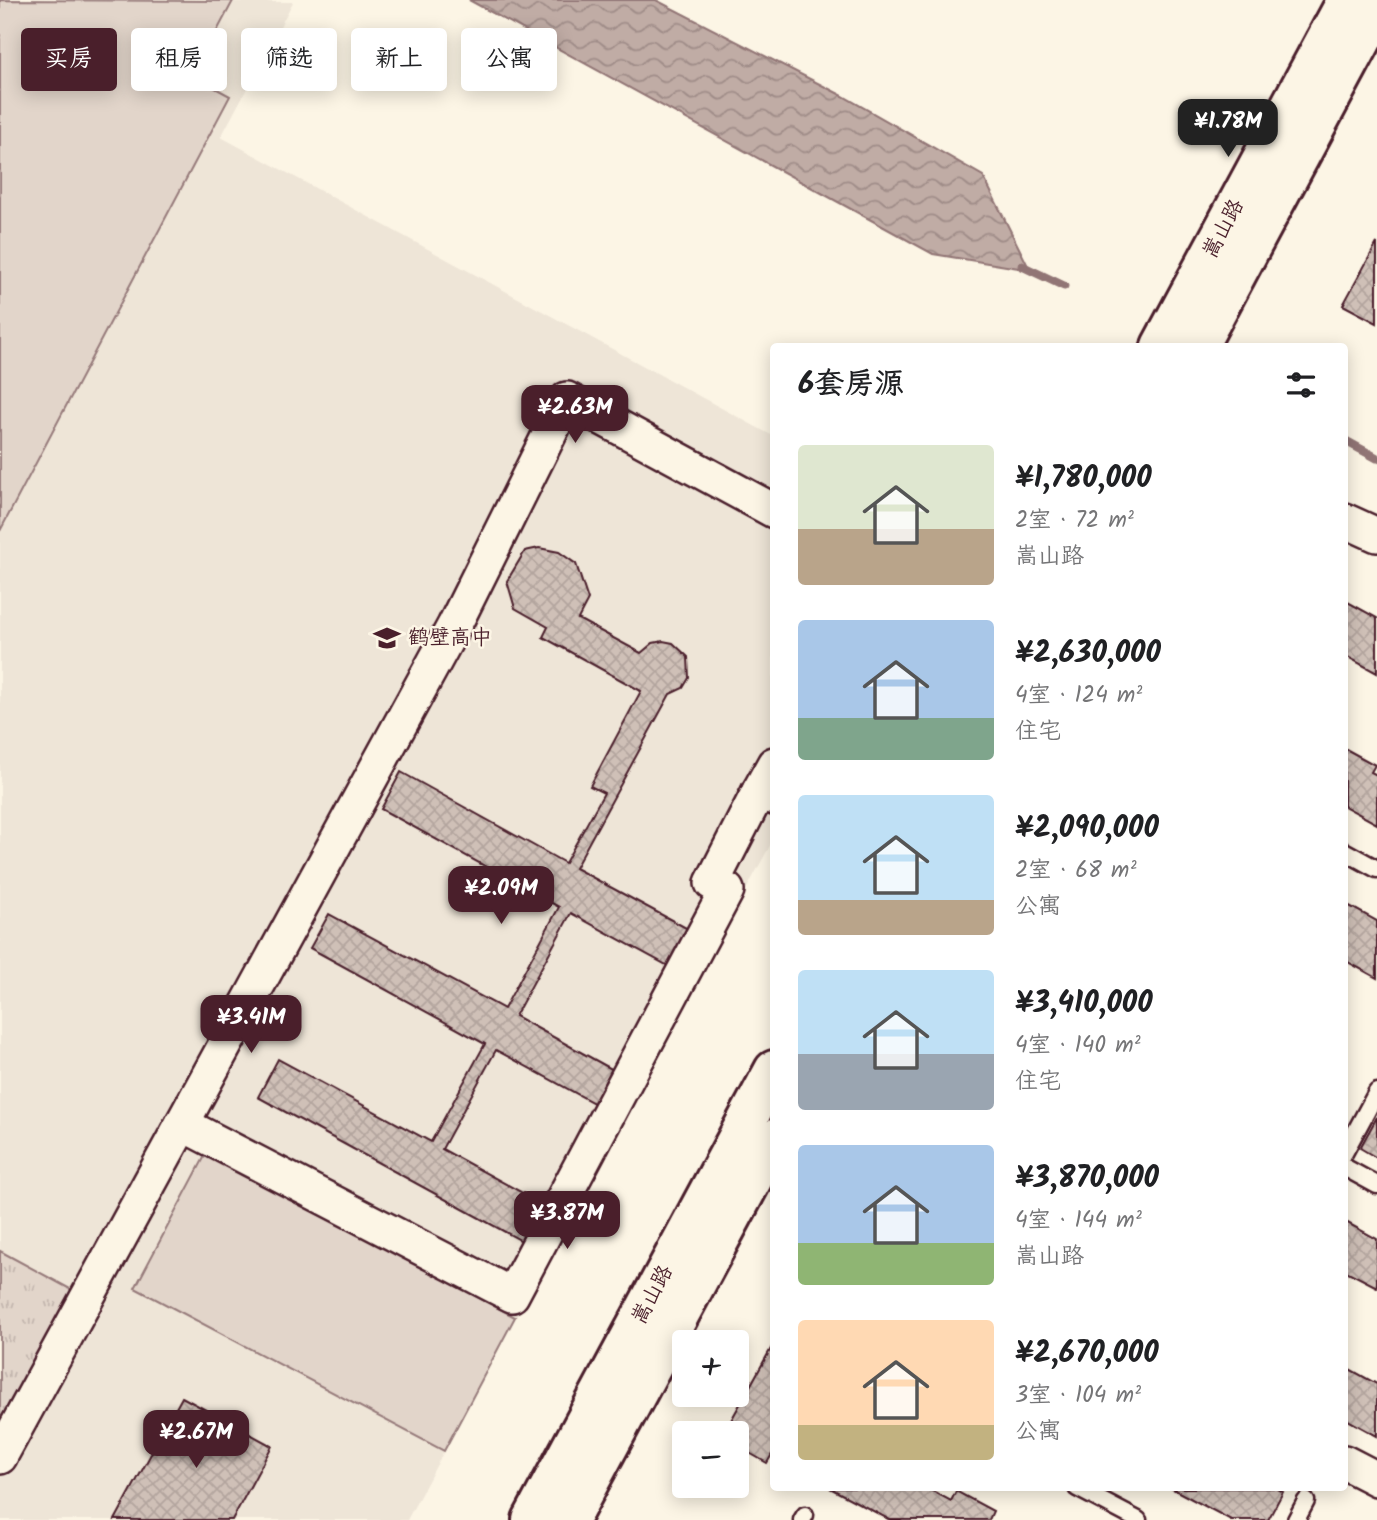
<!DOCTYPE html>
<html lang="zh">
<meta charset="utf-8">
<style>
:root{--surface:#fff;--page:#f2f2f2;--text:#202124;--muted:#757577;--accent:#4a1f2b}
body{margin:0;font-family:Kalam,"LXGW WenKai TC",sans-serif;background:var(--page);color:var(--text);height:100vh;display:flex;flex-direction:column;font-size:26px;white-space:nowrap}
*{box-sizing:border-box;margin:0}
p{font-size:23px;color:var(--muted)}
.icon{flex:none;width:38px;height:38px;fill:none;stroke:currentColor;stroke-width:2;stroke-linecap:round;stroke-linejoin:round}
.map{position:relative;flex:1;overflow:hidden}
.details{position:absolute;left:770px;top:343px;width:578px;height:1148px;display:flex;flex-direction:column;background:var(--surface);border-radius:7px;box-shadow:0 4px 18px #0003}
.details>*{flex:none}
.top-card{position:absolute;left:21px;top:28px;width:644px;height:63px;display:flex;gap:14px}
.buttons{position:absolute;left:672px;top:1330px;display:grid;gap:14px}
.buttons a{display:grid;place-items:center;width:77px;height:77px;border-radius:7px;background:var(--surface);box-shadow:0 4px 18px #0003;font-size:35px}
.price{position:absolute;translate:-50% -60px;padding:0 16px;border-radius:14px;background:var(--accent);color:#fff;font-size:23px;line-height:46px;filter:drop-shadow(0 2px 4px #0008)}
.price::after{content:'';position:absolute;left:50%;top:42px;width:21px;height:16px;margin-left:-10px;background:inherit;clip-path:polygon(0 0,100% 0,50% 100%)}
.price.current{background:#222;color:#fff}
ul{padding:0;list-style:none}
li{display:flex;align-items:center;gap:21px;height:175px;padding:0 28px}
li span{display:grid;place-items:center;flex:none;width:196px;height:140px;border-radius:7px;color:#555}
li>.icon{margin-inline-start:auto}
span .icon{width:84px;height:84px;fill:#fffc;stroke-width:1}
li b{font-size:30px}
h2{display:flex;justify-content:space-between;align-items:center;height:84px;padding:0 28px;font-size:30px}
.chip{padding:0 24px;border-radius:7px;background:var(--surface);box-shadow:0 4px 18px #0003;font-size:24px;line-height:63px}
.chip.current{background:var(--accent);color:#fff}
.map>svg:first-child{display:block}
.built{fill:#eee5d7}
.grass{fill:url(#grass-tufts);stroke:#967a7a;stroke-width:2}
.pitch{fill:#e2d5ca;stroke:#967a7a;stroke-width:2}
.water{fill:url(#water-waves);stroke:#917474;stroke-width:2}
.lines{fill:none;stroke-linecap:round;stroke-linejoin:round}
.stream{stroke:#917474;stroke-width:9}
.building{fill:url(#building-cross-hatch);stroke:#4a1f2b;stroke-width:2}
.service-casing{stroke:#4a1f2b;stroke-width:21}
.minor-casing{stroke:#4a1f2b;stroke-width:38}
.tertiary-casing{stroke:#4a1f2b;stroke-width:44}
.service{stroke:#fcf5e5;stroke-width:16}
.minor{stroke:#fcf5e5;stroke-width:33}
.tertiary{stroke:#fcf5e5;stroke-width:38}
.labels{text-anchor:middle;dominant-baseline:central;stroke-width:5;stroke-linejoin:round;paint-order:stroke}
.street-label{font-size:21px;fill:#4a1f2b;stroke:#fcf5e5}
.poi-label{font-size:21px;fill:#4a1f2b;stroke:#fcf5e5;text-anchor:start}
</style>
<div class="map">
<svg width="1377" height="1520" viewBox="0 0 1377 1520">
<defs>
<pattern id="grass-tufts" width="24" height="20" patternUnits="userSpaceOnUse" patternTransform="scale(1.75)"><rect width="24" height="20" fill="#e2d5ca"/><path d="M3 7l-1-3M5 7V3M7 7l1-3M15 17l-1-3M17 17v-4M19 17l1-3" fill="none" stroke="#c3b6ae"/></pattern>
<pattern id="water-waves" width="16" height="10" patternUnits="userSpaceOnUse" patternTransform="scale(1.75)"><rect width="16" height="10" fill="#c0aca5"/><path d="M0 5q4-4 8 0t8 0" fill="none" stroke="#9e8b87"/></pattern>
<pattern id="building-cross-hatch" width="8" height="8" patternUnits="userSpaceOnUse" patternTransform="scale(1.75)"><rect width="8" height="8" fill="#cfc0b7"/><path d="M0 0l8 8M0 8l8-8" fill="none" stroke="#b3a59e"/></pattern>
</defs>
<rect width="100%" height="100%" fill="#fcf5e5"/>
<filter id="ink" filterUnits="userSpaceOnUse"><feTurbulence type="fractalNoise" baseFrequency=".0143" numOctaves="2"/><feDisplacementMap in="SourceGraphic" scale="14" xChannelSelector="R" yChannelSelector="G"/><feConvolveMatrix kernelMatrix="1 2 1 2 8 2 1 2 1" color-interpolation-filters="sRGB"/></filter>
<g filter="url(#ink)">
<!-- built -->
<path class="built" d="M0 0 293 2 221 137 773 436V840L407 1520H0Z"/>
<!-- grass -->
<path class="grass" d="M0 1251 72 1290 0 1424Z"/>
<!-- pitch -->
<g class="pitch">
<path d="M0 0 233 1 193 76 230 96 0 531Z"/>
<path d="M206 1154 515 1317 444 1451 135 1288Z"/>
</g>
<!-- water -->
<path class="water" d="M469 0H656L843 96 983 176 1030 270 933 254Z"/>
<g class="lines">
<!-- stream -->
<g class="stream">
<path d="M1022 266 1064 286"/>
<path d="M1344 440 1377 458"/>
</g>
</g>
<!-- building -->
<g class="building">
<path d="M1377 243V323L1343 305Z"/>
<path d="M539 548 559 552 576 564 588 600 578 619 641 653 653 643 663 641 673 643 688 657 689 678 683 688 670 694 575 868 688 929 668 966 571 913 515 1016 617 1072 599 1106 496 1050 442 1149 550 1208 529 1245 258 1097 278 1059 431 1142 485 1044 310 948 329 914 504 1009 559 907 381 809 401 772 565 863 604 793 590 786 641 691 543 637 548 627 515 608 507 581 525 551Z"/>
<path d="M1344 600 1377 618V673L1344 655Z"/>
<path d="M1344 748 1375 765 1371 772 1377 775V824L1344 806Z"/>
<path d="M1344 903 1377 921V978L1344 960Z"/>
<path d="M1377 1117V1158L1360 1148Z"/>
<path d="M1344 1221 1377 1239V1287L1344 1270Z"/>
<path d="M774 1343V1451L767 1463 737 1446V1433H724Z"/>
<path d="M1344 1366 1377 1384V1436L1344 1418Z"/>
<path d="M182 1397 272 1446 232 1520H115Z"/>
<path d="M830 1488H927L951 1501 956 1491 993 1511 989 1520H890Z"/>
<path d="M1171 1488H1276L1283 1492 1268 1520H1231Z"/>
</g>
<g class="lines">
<defs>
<g id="service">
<path d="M1344 851 1377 869"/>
<path d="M1344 1153 1377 1092"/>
<path d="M1344 1167 1377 1185"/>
<path d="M1077 1488 1138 1520"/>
<path d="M802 1520 805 1515"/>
<path d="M1296 1520 1306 1501"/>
</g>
<g id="minor">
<path d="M1344 520 1377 535"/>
<path d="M759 791 774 764"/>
<path d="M182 1124 512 1295 727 890 712 883 759 791 774 798"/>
<path d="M0 1457 454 626 567 399 774 511"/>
<path d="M1344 1462 1377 1479"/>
</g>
<g id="tertiary">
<path d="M1161 346 1347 0"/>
<path d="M1198 346 1377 12"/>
<path d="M532 1520 774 1070"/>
<path d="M569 1520 774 1139"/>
</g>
</defs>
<!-- service casing -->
<use href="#service" class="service-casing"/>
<!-- minor casing -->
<use href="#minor" class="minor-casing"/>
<!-- tertiary casing -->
<use href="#tertiary" class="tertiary-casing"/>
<!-- service -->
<use href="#service" class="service"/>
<!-- minor -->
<use href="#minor" class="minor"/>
<!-- tertiary -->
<use href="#tertiary" class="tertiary"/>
</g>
</g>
<!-- icons -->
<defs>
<symbol id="school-bare" viewBox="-9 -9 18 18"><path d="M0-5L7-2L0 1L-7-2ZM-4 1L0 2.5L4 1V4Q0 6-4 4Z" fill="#4a1f2b" stroke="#fcf5e5" stroke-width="2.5" paint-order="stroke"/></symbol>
</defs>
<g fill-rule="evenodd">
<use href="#school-bare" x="368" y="619" width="38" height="38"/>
</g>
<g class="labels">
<!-- street labels -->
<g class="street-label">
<text transform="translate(1224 229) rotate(-62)">嵩山路</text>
<text transform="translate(653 1295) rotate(-62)">嵩山路</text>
</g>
<!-- poi labels -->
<g class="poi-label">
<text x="408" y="638">鹤壁高中</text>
</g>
</g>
</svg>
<div class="buttons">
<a>+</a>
<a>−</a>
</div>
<b class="price current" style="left:1228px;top:159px">¥1.78M</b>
<b class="price" style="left:575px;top:445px">¥2.63M</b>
<b class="price" style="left:501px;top:926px">¥2.09M</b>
<b class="price" style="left:251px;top:1055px">¥3.41M</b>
<b class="price" style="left:567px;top:1251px">¥3.87M</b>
<b class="price" style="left:196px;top:1470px">¥2.67M</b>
<div class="top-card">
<a class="chip current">买房</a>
<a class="chip">租房</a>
<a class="chip">筛选</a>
<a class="chip">新上</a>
<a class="chip">公寓</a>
</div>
<section class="details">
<h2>6套房源<svg class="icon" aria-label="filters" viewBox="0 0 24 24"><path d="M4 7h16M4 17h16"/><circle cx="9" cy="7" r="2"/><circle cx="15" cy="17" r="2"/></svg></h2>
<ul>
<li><span style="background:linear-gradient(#dfe7d0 60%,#b9a48a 0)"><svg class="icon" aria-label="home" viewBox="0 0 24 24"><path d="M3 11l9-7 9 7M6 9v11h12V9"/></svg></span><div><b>¥1,780,000</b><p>2室 · 72 m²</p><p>嵩山路</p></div></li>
<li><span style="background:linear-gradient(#a9c7e8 70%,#7fa58c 0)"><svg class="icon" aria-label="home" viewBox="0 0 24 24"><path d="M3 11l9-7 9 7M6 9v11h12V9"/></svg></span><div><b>¥2,630,000</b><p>4室 · 124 m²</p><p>住宅</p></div></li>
<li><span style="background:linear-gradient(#bfe0f5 75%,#b9a48a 0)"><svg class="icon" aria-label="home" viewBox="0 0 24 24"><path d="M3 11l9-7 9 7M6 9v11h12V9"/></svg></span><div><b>¥2,090,000</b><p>2室 · 68 m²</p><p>公寓</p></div></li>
<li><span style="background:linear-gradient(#bfe0f5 60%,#9aa5b1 0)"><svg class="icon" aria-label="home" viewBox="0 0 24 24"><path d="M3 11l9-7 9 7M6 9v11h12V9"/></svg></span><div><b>¥3,410,000</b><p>4室 · 140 m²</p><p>住宅</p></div></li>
<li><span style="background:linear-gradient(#a9c7e8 70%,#8fb573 0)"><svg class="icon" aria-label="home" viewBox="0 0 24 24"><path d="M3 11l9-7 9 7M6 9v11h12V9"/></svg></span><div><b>¥3,870,000</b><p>4室 · 144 m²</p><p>嵩山路</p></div></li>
<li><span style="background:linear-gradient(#ffd9b3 75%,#c2b280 0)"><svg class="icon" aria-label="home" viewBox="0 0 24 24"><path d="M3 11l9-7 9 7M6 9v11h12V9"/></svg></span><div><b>¥2,670,000</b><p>3室 · 104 m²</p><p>公寓</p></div></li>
</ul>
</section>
</div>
